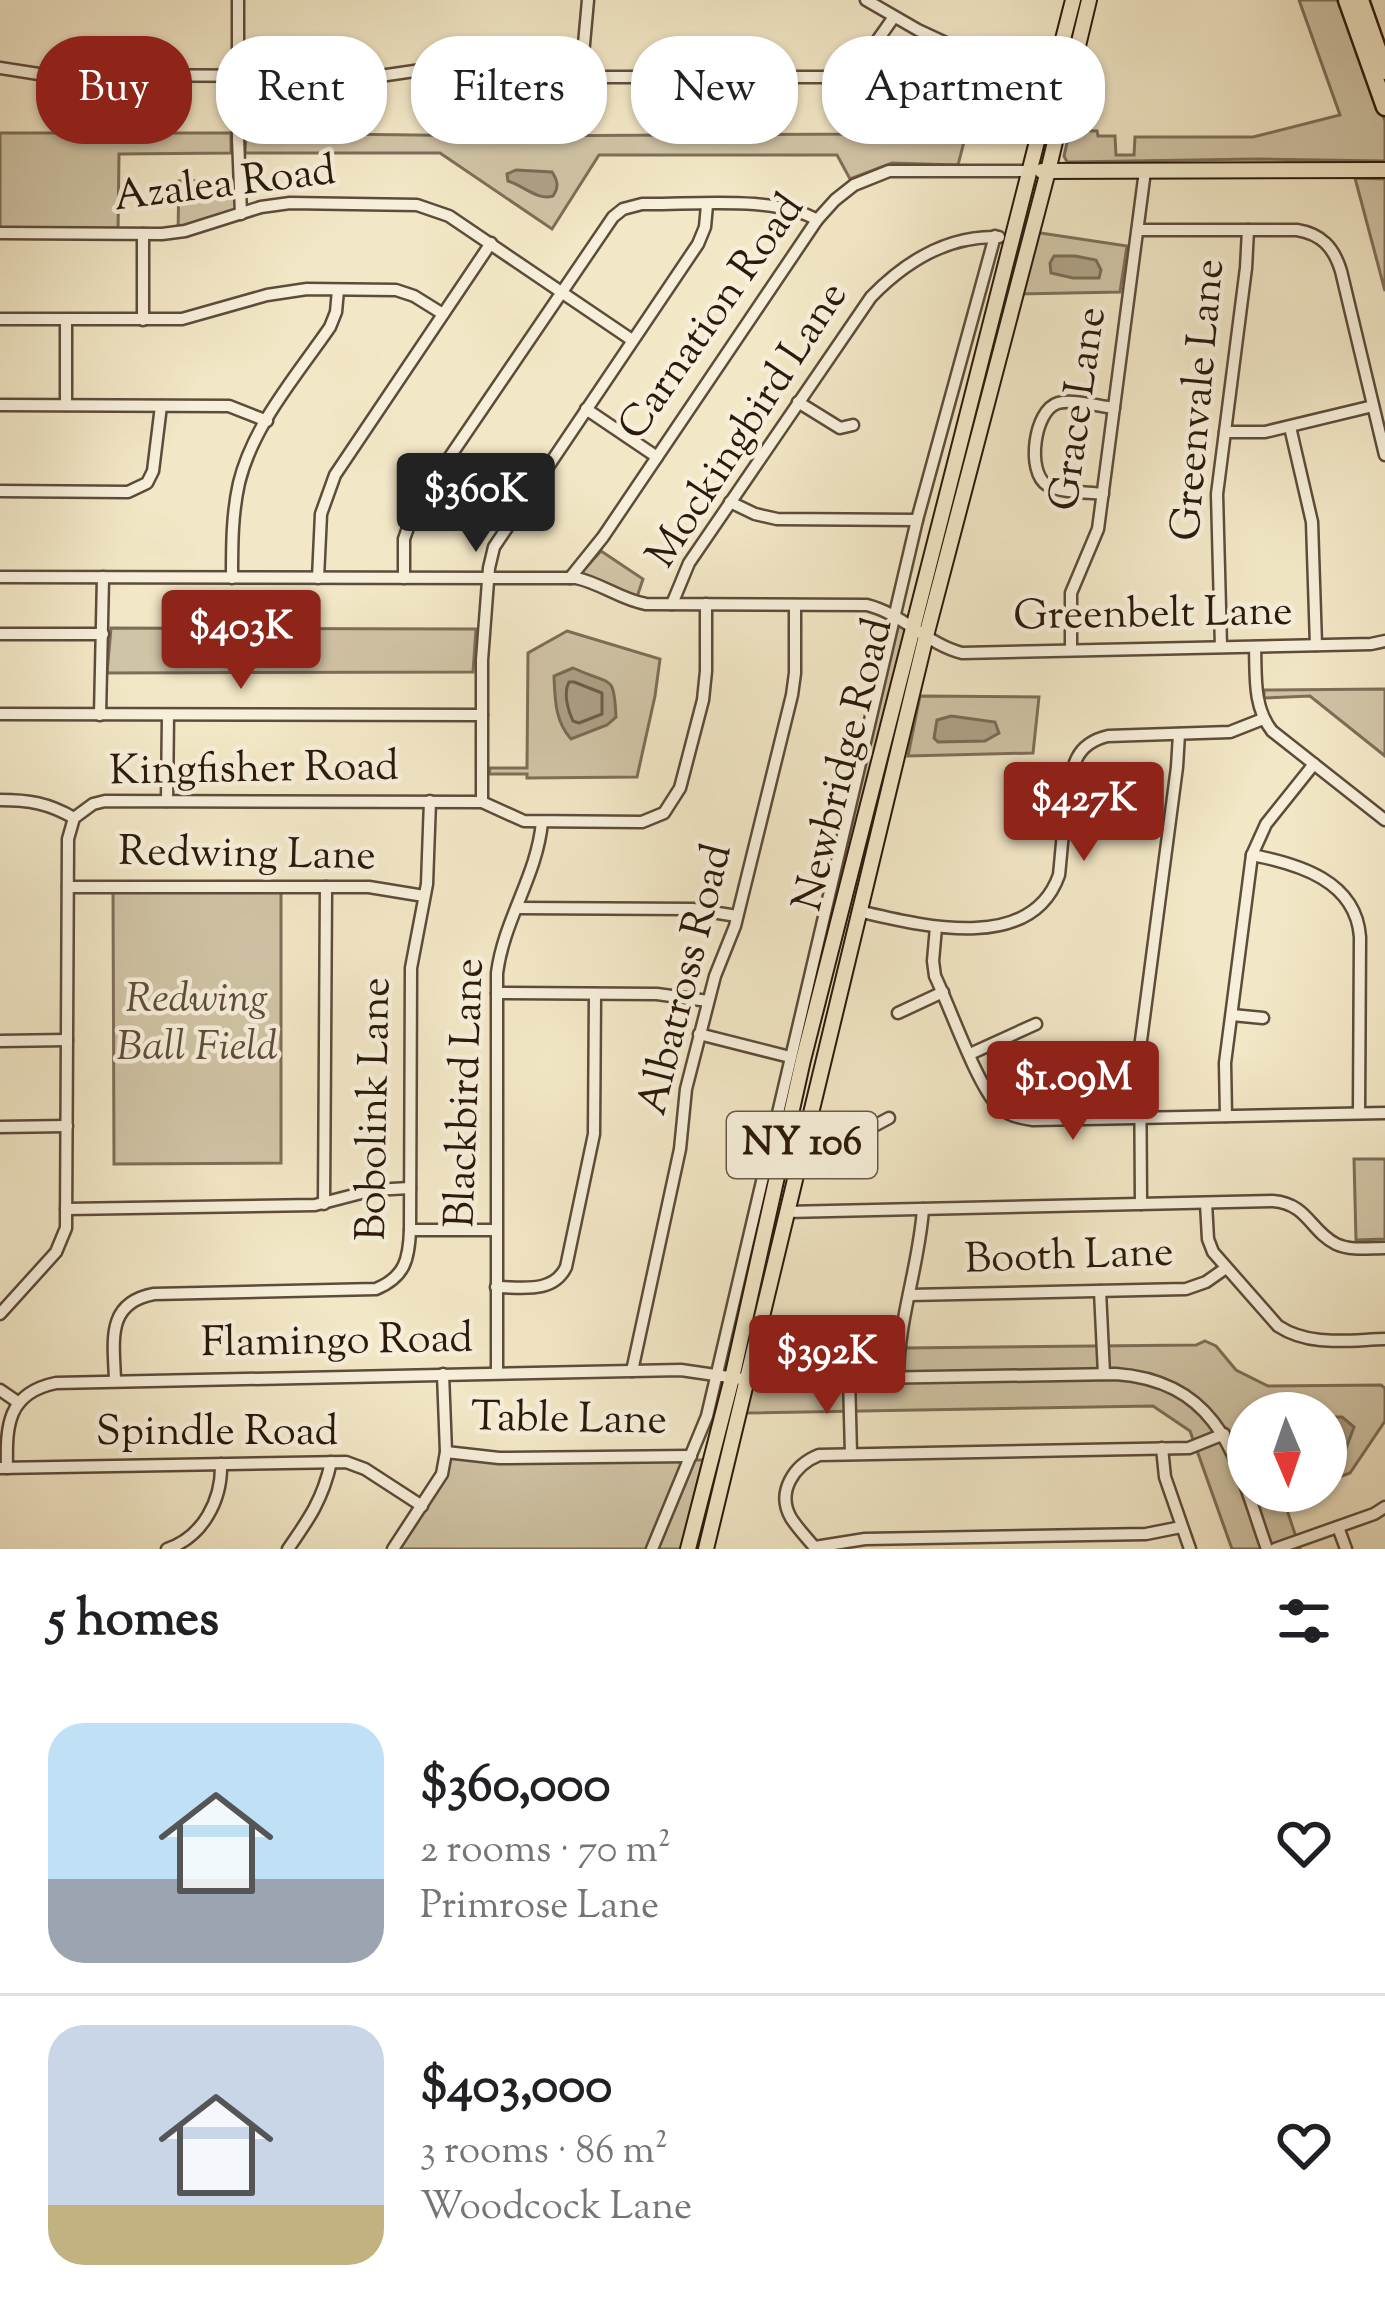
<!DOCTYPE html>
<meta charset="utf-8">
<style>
:root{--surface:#fff;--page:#f2f2f2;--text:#202124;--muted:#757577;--line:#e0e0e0;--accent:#8f2418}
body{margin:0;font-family:"Sorts Mill Goudy",serif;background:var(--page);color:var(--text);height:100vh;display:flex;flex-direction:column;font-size:45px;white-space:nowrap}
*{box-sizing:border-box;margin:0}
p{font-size:39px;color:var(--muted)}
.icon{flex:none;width:66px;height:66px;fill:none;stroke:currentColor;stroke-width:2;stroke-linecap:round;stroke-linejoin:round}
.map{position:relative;height:1549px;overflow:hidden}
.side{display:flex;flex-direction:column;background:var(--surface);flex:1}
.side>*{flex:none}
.guide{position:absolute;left:36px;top:36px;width:1314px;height:108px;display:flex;gap:24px}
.needle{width:78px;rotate:178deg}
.buttons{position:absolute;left:1227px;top:1392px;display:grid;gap:24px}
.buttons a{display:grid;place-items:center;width:120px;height:120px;border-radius:50%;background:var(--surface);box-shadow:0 3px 9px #0004;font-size:60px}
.price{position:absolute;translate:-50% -102px;padding:0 27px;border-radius:12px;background:var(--accent);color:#fff;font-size:39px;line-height:78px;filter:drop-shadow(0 3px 6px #0008)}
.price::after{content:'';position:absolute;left:50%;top:72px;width:36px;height:27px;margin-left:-18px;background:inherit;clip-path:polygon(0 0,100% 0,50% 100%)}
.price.selected{background:#222;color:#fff}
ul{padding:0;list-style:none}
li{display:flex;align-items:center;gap:36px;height:300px;padding:0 48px}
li+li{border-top:3px solid var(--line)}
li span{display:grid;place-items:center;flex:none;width:336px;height:240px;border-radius:36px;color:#555}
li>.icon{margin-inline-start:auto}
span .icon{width:144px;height:144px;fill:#fffc;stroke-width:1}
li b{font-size:51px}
h2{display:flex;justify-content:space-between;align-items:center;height:144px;padding:0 48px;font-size:51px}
.pill{padding:0 42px;border-radius:48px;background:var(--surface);box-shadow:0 3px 9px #0004;font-size:42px;line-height:108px}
.pill.selected{background:var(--accent);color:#fff}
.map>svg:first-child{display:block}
.green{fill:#d0c4a6;stroke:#7e6e58;stroke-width:3}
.water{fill:#aea186;stroke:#7a6b55;stroke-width:3}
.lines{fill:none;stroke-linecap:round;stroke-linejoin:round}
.shore{stroke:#6c5d48;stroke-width:3}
.minor-casing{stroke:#5d4c3a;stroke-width:15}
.major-casing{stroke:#2b190b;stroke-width:18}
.highway-casing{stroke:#2b190b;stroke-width:21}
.minor{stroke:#f7efda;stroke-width:10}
.major{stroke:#f2e7c6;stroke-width:14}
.highway{stroke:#f2e7c6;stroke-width:16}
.labels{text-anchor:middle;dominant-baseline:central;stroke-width:9;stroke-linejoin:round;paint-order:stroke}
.shield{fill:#f7efda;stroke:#685949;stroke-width:3}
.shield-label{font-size:39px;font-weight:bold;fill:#2b190b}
.street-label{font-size:42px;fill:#2b190b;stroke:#f7efda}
.park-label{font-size:42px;font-style:italic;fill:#5d4c3a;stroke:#f7efda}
</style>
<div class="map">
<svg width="1385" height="1549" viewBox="0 0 1385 1549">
<rect width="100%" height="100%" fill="#f2e7c6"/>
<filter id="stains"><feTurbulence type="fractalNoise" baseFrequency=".00167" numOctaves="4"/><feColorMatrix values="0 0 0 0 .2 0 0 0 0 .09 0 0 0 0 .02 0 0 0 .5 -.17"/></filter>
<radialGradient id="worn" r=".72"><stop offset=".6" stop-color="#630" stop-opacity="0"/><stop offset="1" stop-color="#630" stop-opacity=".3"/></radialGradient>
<!-- green -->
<g class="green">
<path d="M1299 0H1342L1385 121V161L1257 159 1067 162 1064 156 1070 130 1097 131 1098 136H1115L1116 155H1134L1135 137H1253L1340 115Z"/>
<path d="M905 78 976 95 958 165 892 163 850 179 837 155H599L552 229 440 153H245L246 133 496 136 869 134Z"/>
<path d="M0 133H231V153L119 154 118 234 0 233Z"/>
<path d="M1355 178 1385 179V291Z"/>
<path d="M239 180 241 214 178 232 179 181Z"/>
<path d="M1034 232 1127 246 1120 292 1019 294Z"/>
<path d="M601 551 643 579 637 597 581 573Z"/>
<path d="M896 617 911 629 730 1375 719 1372Z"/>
<path d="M111 628 476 629 473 672 107 673Z"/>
<path d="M567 631 660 659 655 696 637 777 527 778V774H489L490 768H527L528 653Z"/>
<path d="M1385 689V756L1310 696 1264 698V690Z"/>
<path d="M920 696 1039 697 1033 753 908 756Z"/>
<path d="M113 888H281V1163L114 1164Z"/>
<path d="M1354 1159H1385V1239L1356 1240Z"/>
<path d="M1205 1341 1216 1346 1236 1370 1268 1386 1381 1385 1385 1388V1421L1350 1473 1326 1482V1413H1248V1491H1302L1283 1498 1300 1549H1232L1190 1431 1153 1406 745 1413 754 1378 822 1376 826 1358 903 1356 905 1348 1196 1345Z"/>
<path d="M447 1455 501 1460H703L681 1549H394Z"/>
</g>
<!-- water -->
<g class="water">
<path d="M516 170 552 172C558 181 559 187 553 196 538 201 524 186 508 181L507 174Z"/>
<path d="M1054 256H1075L1096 260 1101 270 1099 278H1073L1051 273 1050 263Z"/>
<path d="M573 668C612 686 614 673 616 717L607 725 571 739C555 721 555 700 554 676Z"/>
<path d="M951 716 995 722 999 733 985 741 938 742 934 738 937 720Z"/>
<path d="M1342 1417 1354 1427 1342 1459 1326 1461V1417Z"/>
</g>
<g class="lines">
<!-- shore -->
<path class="shore" d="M569 682H574L602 693V714L579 723 573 721C568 711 563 693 569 682Z"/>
<defs>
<g id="minor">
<path d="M238 0V138L241 214"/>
<path d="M866 0 918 30 946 43 1057 69"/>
<path d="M0 68 45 75 380 76 428 69 469 68 541 77H832C862 69 876 41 894 17"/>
<path d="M581 77 588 0"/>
<path d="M1138 230H1297C1322 234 1334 248 1341 271L1385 455"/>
<path d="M0 233 162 234 185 231 261 207 290 203 417 205 449 216 632 340"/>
<path d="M0 319H182L267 295 307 289 396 290 414 296 443 314"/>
<path d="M143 320V234"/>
<path d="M798 402 840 428 853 425"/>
<path d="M0 405 229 406 267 421"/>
<path d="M66 405V320"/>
<path d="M586 409 657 457"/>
<path d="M1290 427 1312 522 1316 645"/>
<path d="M1225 432H1265L1373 406"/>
<path d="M0 491 128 492 147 483 153 471 161 406"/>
<path d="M1103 494C1086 492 1062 493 1047 485 1026 472 1034 410 1058 403 1073 399 1097 406 1114 408"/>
<path d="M730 502 755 514 777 519 917 520"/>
<path d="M0 577 576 578C601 583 621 600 646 604L867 605C903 614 927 644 962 653L1371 644 1385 641"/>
<path d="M232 578C232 545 232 514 239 483 253 425 297 375 330 327L336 312 338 290"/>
<path d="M318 578 321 514 335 475 491 243"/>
<path d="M404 578V539L415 508 613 217 623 209 642 204C691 205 776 195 817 220"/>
<path d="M570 578 603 537 817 220 835 200 854 185 889 171H1029"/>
<path d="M672 604 689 563 871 297C905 262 948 235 999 237"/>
<path d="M0 634H103"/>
<path d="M1221 647 1217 494 1246 268 1248 230"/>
<path d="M1255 647C1256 676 1253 707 1272 731L1385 820"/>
<path d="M1071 650V593L1098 529 1145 171"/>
<path d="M0 714 482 715"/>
<path d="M100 715 103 577"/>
<path d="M0 800C29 800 48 803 74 818"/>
<path d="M167 801 168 715"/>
<path d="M482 802V660L489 568 494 547 698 244 705 227 707 205"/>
<path d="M1252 855C1299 864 1356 881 1360 937L1359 1113"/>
<path d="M68 887H369L424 896"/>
<path d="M517 908 693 909 737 916"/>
<path d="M858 911C919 925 1031 955 1059 875 1062 848 1066 779 1077 758 1083 746 1095 739 1108 736L1230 732 1263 719"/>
<path d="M936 927 933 961 935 976C950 1007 977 1085 998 1106 1008 1116 1020 1118 1033 1120L1385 1113"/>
<path d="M497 993 657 994 708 1001"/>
<path d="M898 1013 943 992"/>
<path d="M1232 1015 1263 1018"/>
<path d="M699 1034 790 1057"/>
<path d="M0 1041 67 1040"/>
<path d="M970 1054 1036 1024"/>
<path d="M1226 1116 1225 1063 1252 855 1266 824 1314 764"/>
<path d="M0 1127 67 1126"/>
<path d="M806 1127 874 1126 889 1118"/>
<path d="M1206 1203 1208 1239 1213 1252 1278 1326C1310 1347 1348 1340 1385 1339"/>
<path d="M324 1204 326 887"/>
<path d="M1141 1204 1140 1048 1177 767 1179 734"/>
<path d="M66 1209 315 1205 373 1190 410 1188"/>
<path d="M786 1212 1273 1201C1308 1204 1310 1231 1336 1244 1351 1251 1369 1248 1385 1248"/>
<path d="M410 1230H496"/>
<path d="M496 1287C522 1287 553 1294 566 1267L594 1134 595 994"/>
<path d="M1100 1291 1104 1374"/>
<path d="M909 1295 1186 1289 1206 1282 1226 1268"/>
<path d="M0 1314 56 1252 66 1228 68 839 74 818 93 804 105 801 482 802 524 821 642 822 664 813 680 788 703 700 706 671V604"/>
<path d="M632 1371 680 1149 686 1089 715 976 735 926 792 695 795 673V605"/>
<path d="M497 1373V973C504 919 537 876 542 822"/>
<path d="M898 1377C898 1320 919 1266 923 1209"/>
<path d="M849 1378 851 1454"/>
<path d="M115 1381C114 1342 105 1303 154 1294L376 1289C405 1277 409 1259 410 1230L411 968 427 884 430 801"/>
<path d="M0 1390 19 1403"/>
<path d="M1162 1448 1165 1477 1190 1549"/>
<path d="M446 1452 499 1458 691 1456"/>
<path d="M0 1468 346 1462 365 1469 422 1506"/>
<path d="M7 1468C6 1426 7 1393 56 1383L681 1370 749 1380 1116 1374C1224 1382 1237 1464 1267 1549"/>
<path d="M1338 1527 1346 1549"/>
<path d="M815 1547 865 1539 1146 1534 1181 1527"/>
<path d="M167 1549C203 1537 222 1500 221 1464"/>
<path d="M288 1549C309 1519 323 1499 331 1462"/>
<path d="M393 1549 442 1474 446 1452 443 1374"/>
<path d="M652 1549 707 1416 917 520 995 236"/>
<path d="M816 1549C808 1539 798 1529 791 1518 776 1492 794 1465 819 1455L1189 1448 1224 1434"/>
<path d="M1275 1549 1374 1514 1385 1507"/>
</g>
<g id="major">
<path d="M1042 171 1385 170"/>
<path d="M688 1549 732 1378 803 1060 1073 0"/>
<path d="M706 1549 926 636 1048 171 1089 0"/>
</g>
<g id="highway">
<path d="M1347 0 1385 107"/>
<path d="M1360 0 1385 71"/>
</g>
</defs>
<!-- minor casing -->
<use href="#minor" class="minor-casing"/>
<!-- major casing -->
<use href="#major" class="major-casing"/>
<!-- highway casing -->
<use href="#highway" class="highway-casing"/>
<!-- minor -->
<use href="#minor" class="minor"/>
<!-- major -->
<use href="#major" class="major"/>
<!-- highway -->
<use href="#highway" class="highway"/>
</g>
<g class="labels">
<!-- shield labels -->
<rect class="shield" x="727" y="1112" width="150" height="66" rx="9"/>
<g class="shield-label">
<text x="802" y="1145">NY 106</text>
</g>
<!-- street labels -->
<g class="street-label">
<text transform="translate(225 186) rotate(-7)">Azalea Road</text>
<text transform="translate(713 318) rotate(-55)">Carnation Road</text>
<text transform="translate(1200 400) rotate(-85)">Greenvale Lane</text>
<text transform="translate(1080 409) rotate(-82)">Grace Lane</text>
<text transform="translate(749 426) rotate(-57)">Mockingbird Lane</text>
<text transform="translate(1153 616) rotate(-1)">Greenbelt Lane</text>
<text transform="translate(845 765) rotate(-76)">Newbridge Road</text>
<text transform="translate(254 771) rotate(-1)">Kingfisher Road</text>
<text transform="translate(247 856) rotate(1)">Redwing Lane</text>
<text transform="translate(687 980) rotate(-76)">Albatross Road</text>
<text transform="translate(467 1093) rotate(-88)">Blackbird Lane</text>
<text transform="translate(376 1109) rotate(-89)">Bobolink Lane</text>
<text transform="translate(1069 1258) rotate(-2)">Booth Lane</text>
<text transform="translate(337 1343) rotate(-1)">Flamingo Road</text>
<text transform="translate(569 1421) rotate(1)">Table Lane</text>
<text x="217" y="1434">Spindle Road</text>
</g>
<!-- park labels -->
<g class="park-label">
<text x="197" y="1001">Redwing<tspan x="197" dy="48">Ball Field</tspan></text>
</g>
</g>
<rect width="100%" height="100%" filter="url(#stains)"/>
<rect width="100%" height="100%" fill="url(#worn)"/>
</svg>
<div class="buttons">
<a><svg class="needle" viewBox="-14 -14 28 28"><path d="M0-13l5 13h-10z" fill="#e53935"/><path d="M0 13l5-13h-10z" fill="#757577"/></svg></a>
</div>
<b class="price selected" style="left:476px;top:555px">$360K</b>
<b class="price" style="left:241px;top:692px">$403K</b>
<b class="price" style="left:1084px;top:864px">$427K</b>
<b class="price" style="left:1073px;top:1143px">$1.09M</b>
<b class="price" style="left:827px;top:1417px">$392K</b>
<div class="guide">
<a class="pill selected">Buy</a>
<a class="pill">Rent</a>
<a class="pill">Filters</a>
<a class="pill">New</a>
<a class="pill">Apartment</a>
</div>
</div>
<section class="side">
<h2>5 homes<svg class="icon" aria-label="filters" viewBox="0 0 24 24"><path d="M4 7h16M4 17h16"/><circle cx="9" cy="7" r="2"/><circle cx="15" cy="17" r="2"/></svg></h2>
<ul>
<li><span style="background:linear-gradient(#bfe0f5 65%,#9aa5b1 0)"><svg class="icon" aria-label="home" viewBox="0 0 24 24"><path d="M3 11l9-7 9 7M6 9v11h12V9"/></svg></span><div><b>$360,000</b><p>2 rooms · 70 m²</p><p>Primrose Lane</p></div><svg class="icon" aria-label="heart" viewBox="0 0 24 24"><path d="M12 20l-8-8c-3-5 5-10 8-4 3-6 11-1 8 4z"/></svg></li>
<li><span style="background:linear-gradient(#c9d6e8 75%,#c2b280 0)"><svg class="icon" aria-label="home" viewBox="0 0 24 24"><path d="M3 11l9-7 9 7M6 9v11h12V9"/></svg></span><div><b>$403,000</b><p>3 rooms · 86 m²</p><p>Woodcock Lane</p></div><svg class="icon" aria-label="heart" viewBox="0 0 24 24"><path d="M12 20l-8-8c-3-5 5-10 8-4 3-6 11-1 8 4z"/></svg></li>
</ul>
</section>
